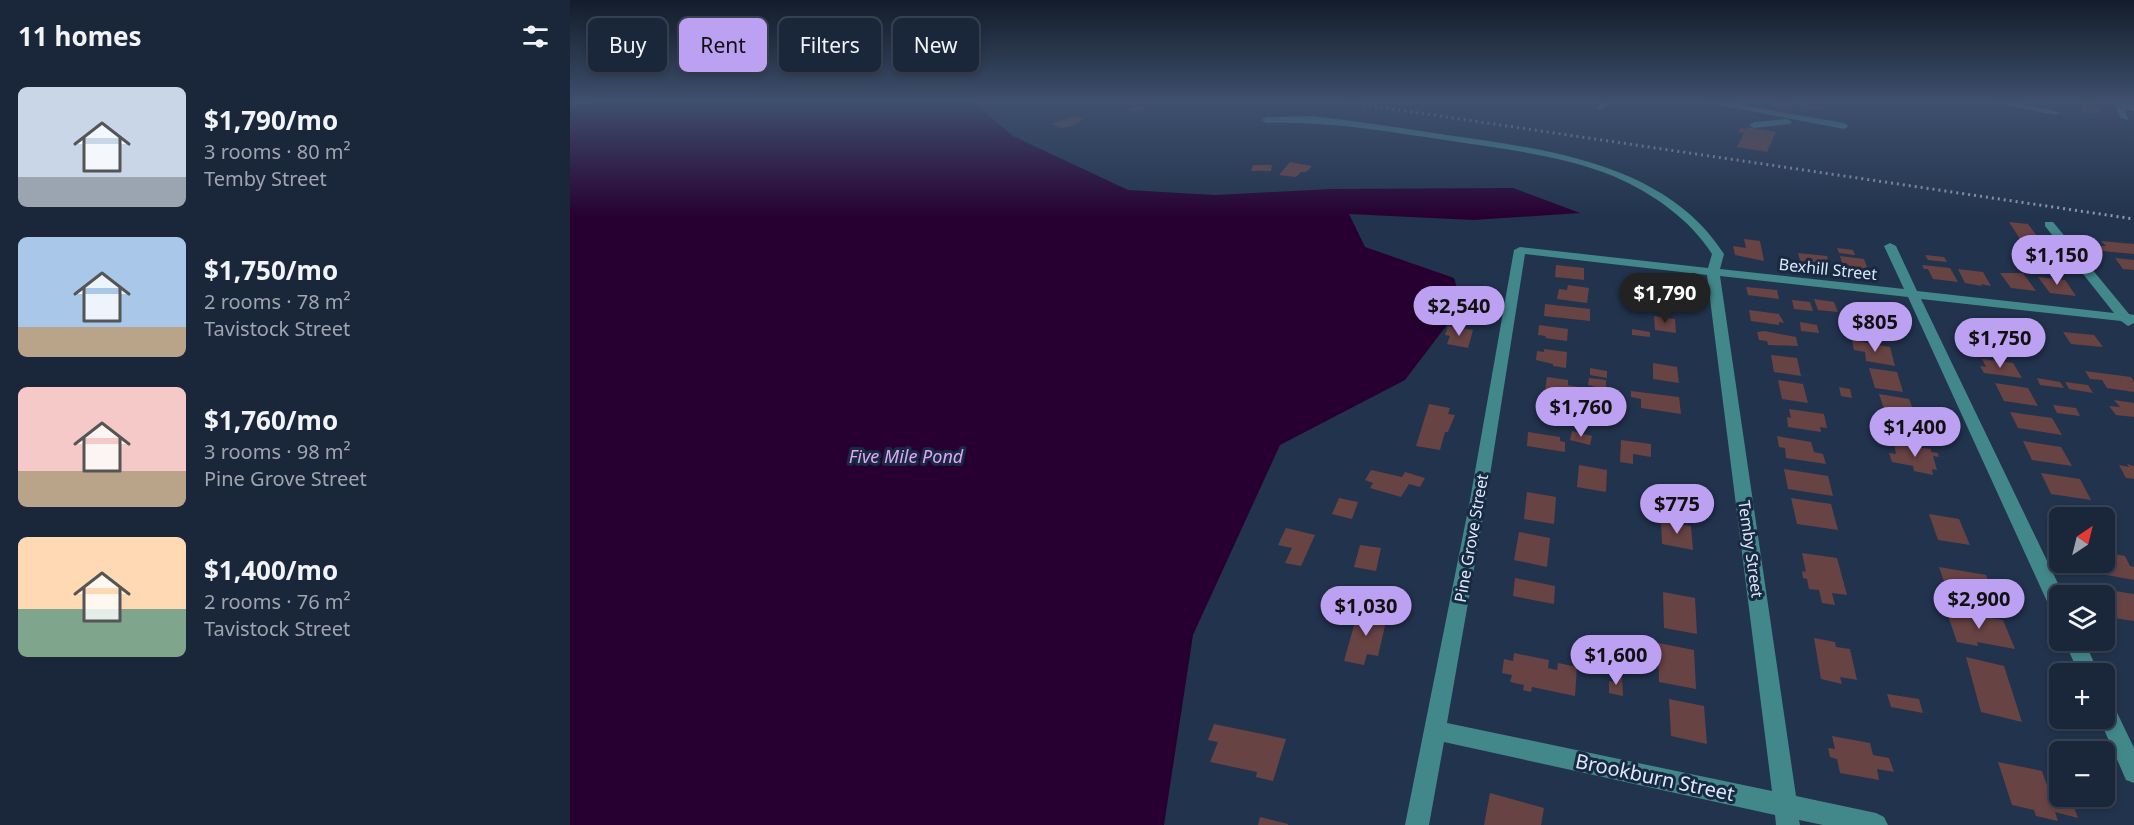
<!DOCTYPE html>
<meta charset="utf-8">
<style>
:root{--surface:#1a263a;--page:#232e42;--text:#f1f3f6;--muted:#9fa5af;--line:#384354;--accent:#bca0f2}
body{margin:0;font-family:"Noto Sans",sans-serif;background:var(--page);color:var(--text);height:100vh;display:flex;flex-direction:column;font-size:22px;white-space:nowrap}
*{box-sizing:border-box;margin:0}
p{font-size:20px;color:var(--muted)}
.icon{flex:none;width:33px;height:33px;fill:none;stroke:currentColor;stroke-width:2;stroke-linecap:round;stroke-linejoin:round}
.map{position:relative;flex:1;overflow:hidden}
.side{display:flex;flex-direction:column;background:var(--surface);width:570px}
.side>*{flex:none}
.guide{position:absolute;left:18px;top:18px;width:570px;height:54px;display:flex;gap:12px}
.needle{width:39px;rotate:35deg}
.tools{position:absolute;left:1479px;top:507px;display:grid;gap:12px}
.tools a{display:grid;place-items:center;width:66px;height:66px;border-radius:9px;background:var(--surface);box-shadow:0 3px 9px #0003,0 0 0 2px var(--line);font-size:30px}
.price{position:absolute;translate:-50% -51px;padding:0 14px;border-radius:21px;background:var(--accent);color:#111;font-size:20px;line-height:39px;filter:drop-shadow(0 2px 3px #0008)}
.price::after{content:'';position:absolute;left:50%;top:36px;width:18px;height:14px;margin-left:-9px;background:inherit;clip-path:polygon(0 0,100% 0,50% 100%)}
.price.selected{background:#222;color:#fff}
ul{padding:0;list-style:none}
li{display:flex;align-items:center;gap:18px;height:150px;padding:0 18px}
li span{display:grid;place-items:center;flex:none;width:168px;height:120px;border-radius:9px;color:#555}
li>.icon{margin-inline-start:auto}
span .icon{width:72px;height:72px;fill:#fffc;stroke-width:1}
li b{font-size:26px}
h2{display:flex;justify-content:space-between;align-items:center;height:72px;padding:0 18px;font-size:26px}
.tag{padding:0 21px;border-radius:9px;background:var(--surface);box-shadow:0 3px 9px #0003,0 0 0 2px var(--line);font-size:21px;line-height:54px}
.tag.selected{background:var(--accent);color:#111}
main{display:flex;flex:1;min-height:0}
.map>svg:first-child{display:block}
.water{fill:#270031}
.building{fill:#684343}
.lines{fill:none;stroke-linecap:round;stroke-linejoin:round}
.minor{fill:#42888b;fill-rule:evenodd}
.rail{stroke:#8c9aaf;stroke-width:3;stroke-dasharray:2 4;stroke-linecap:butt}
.labels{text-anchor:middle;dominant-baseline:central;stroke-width:6;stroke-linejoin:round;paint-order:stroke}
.street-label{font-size:16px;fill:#dde9fa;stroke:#182942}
.water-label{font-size:18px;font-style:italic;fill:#e2a4f4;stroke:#182942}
.near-street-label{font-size:20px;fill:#dde9fa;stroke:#182942}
</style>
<main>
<section class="side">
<h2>11 homes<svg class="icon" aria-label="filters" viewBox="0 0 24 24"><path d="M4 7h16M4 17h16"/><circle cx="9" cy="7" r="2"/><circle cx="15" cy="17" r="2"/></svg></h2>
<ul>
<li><span style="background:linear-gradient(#c9d6e8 75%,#9aa5b1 0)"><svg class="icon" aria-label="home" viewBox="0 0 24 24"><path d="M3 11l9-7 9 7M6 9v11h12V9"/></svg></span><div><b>$1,790/mo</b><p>3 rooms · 80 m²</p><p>Temby Street</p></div></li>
<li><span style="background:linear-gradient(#a9c7e8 75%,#b9a48a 0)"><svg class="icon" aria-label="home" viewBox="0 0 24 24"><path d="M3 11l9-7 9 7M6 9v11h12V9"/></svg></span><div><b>$1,750/mo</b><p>2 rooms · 78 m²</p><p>Tavistock Street</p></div></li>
<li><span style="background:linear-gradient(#f6c9c9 70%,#b9a48a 0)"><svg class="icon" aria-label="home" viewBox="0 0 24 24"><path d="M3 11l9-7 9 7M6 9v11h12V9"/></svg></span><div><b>$1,760/mo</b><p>3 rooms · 98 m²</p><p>Pine Grove Street</p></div></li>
<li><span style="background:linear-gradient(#ffd9b3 60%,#7fa58c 0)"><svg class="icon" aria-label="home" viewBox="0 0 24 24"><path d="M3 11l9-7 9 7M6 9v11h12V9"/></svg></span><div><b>$1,400/mo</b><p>2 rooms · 76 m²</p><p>Tavistock Street</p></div></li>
</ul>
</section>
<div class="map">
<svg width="1564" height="825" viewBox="0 0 1564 825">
<rect width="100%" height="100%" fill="#22334d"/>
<!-- water -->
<path class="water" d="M27 101H401L443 136 558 190 645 195 761 189 943 188 1010 213 903 220 779 214 795 247 884 278 892 305 835 380 710 445 623 635 594 825H0V110Z"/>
<!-- building -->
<g class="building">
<path d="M1202 101H1226L1222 109 1200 106Z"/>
<path d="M1510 101H1527L1532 114 1513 112Z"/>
<path d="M1232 103 1256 107 1255 111 1230 107Z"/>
<path d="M570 105 578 109 565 113 556 109Z"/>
<path d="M505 116 513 119 502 126 492 128 481 124Z"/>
<path d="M1177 127 1206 132 1197 152 1167 147 1174 133 1168 132 1170 128 1176 129Z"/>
<path d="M720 162 742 166 736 172H731L726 177 709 175Z"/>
<path d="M683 165H702L701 171H681Z"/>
<path d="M1439 222 1458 224 1473 244 1452 242Z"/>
<path d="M1174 239 1190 241 1194 261 1165 255 1163 246 1176 248Z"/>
<path d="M1531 241 1564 244V254L1532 251 1527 246H1536Z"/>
<path d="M1267 248 1283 250 1285 255 1269 253Z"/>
<path d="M1228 253 1257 256 1260 266 1231 264Z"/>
<path d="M1355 255 1374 257 1377 262 1358 260Z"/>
<path d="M1270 256 1294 259 1299 272 1274 269Z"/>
<path d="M1545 258 1564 260V270L1553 269Z"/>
<path d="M1444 262 1480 267 1485 274 1449 270Z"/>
<path d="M986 265 1014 268V280L985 277Z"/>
<path d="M1352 265 1380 268 1388 282 1363 279 1358 269H1354Z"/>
<path d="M1388 269 1413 272 1421 286 1411 284 1412 286 1395 283Z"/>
<path d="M1430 273H1453L1466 291 1441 288Z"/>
<path d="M1468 277 1495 280 1506 296 1480 293Z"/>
<path d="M1072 279 1102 283V294L1071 290Z"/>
<path d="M998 285 1019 288 1017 303 987 299 989 289 997 290Z"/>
<path d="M1176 287 1207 290 1209 299 1178 295Z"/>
<path d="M1086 299 1100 301 1101 307 1086 306Z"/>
<path d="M1244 299 1264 302 1268 312 1248 310Z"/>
<path d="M1222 300 1240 302 1243 311 1224 309Z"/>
<path d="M975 304 1020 309V321L974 316Z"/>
<path d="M1179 310 1209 314 1214 323 1209 322V325L1181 321Z"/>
<path d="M1286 314 1309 317 1317 335 1293 333Z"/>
<path d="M1084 316 1105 319 1106 333 1085 330Z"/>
<path d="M1230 322 1247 325 1249 333 1231 331Z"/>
<path d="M969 325 998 329 997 341 975 338 976 336 968 335Z"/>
<path d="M878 326 903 330 898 348 877 344 880 336 875 335Z"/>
<path d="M1062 329 1080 332V337L1062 335Z"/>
<path d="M1194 331 1226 337 1228 346 1198 345 1197 341 1189 340 1187 332Z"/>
<path d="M1493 332 1524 335 1533 347 1501 344Z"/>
<path d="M1401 334 1425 338 1434 355 1410 352Z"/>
<path d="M1282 340 1320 347 1325 366 1296 361 1295 352 1284 350Z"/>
<path d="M974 349 997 352 996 368 983 366V364L966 360 967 351 974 352Z"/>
<path d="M1201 355 1227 358 1231 376 1204 372Z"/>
<path d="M1412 359 1443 363 1452 378 1414 373 1410 366 1416 367Z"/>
<path d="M1083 363 1107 367 1109 383 1083 379Z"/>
<path d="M1020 368 1037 371V378L1020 375Z"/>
<path d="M1299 368 1327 372 1333 392 1305 388Z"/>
<path d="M1515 371 1561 377 1564 382V392L1537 388 1532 380 1520 379Z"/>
<path d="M977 377 998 380V385L1014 388 1013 395 997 393 996 401 974 397Z"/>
<path d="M1019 378 1036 380V390L1018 385Z"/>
<path d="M1467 378 1490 382 1494 388 1470 385Z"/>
<path d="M1208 380 1233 384 1238 403 1212 399Z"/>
<path d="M1495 382 1518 385 1523 393 1499 389Z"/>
<path d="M1425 383 1458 388 1468 406 1434 401Z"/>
<path d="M1269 387 1280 389 1282 398 1271 396Z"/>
<path d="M1061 391 1109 397 1111 414 1071 408V399L1061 397Z"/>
<path d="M1309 394 1339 399 1348 422 1317 418Z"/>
<path d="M1544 400 1564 403V417L1546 415 1539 406 1550 407Z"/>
<path d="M859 404 880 408 878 414 885 415 878 432H875L870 450 846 446Z"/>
<path d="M1483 405 1506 408 1510 416 1487 413Z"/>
<path d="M1219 409 1254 414 1257 428 1250 427 1251 432 1218 427 1217 417 1221 418Z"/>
<path d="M1440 412 1482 418 1492 435 1448 428Z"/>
<path d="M1002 431 1022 436 1020 445 1000 440Z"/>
<path d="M958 432 990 437V441L995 442V452L957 446Z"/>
<path d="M1207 436 1241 442 1244 452 1253 454 1256 464 1216 458 1215 448 1209 447Z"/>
<path d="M1051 440 1081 444V457L1063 454V464L1050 462Z"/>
<path d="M1453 441 1491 447 1502 466 1462 460Z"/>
<path d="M1324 444 1361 449V452L1368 453 1369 457 1363 456 1367 470 1362 469 1363 475 1344 471 1343 466 1322 462 1319 453 1326 454Z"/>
<path d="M1557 464 1564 466V479L1556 478 1549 465 1559 467Z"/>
<path d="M1009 465 1037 470 1036 492 1007 487Z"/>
<path d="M1214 469 1258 476 1263 496 1218 489Z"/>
<path d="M801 470 832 477 835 472 855 478 850 487 839 484 831 497 800 488 803 483 795 480Z"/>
<path d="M1471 473 1510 479 1521 500 1481 494Z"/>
<path d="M957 492 986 497 984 524 954 519Z"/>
<path d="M769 498 788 502 782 519 762 514Z"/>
<path d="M1221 498 1261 504 1268 530 1227 524Z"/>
<path d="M1490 508 1530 515 1531 518H1495Z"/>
<path d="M1359 514 1389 519 1400 545 1368 540Z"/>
<path d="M1091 521 1121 526 1123 550 1092 544Z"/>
<path d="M716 528 745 535 731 566 715 563 722 548 708 545Z"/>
<path d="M949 532 980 538 977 567 944 560Z"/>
<path d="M790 545 811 548 806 571 784 567Z"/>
<path d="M1534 552 1555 556 1560 566 1564 567V580L1520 572 1516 562H1534Z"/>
<path d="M1232 553 1267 558 1277 595 1262 593 1265 605 1252 603 1249 590 1239 589 1237 579 1233 578 1232 571 1236 572Z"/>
<path d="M1369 567 1416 575 1427 602 1378 593Z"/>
<path d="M945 578 985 586 984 604 943 596Z"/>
<path d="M1532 589 1564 594V621L1544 618 1534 601H1539Z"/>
<path d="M1093 592 1125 598 1127 634 1094 628Z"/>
<path d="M1376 610 1433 620 1445 649 1407 642 1408 646 1387 642Z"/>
<path d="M788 611 817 617 808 656 797 654 794 665 774 661Z"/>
<path d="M1244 638 1265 642 1266 647 1280 649 1287 680 1270 677 1272 684 1251 679Z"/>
<path d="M1088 643 1124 650 1126 689 1089 682Z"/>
<path d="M944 653 979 660 978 668 987 670 988 663 1007 667 1005 696 962 687 961 692 953 690 954 685 940 682 942 675 932 673 934 659 943 661Z"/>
<path d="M1396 657 1434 666 1452 722 1411 712Z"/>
<path d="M1043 675 1052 676 1053 696 1039 693V681L1043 682Z"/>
<path d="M1317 694 1349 699 1353 713 1321 707Z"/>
<path d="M1099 699 1134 706 1137 744 1101 736Z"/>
<path d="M644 724 716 739 703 781 686 777 687 772 640 762 648 742 638 740Z"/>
<path d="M1262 736 1300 743 1303 755 1319 758 1324 772 1307 769 1309 780 1270 773 1267 759 1260 757 1258 748 1265 749Z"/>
<path d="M1428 762 1472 771 1480 794 1501 799 1508 818 1485 812 1488 821 1466 816 1464 810 1442 805Z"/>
<path d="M920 793 974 808 971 825H914Z"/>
<path d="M690 817 718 824V825H688Z"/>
</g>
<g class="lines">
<!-- minor -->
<g class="minor">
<path d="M1031 101H1040L1031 111 1027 108Z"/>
<path d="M1127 101H1149L1274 123 1279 126 1274 129Z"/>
<path d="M1416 101H1438L1490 112 1486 115Z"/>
<path d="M1549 103 1564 105V111L1555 109 1558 120 1551 118 1545 106Z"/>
<path d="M741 116C787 121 832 128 877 135 975 149 1096 163 1154 254L1150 269 1334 289 1314 246 1320 243 1326 246 1347 291 1544 313 1475 226V222H1483L1559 314 1564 315V323L1558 326 1551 321 1351 299 1494 596H1490V616L1483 613 1480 608 1338 297 1150 276 1226 796 1306 813 1314 817 1318 825H1253L1229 820 1230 825H1206L1205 815 874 742 859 825H835L900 500 944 250 950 247 1138 268 1142 254C1120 219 1081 192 1043 176 995 156 934 149 882 141 819 132 761 121 696 123L692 120 696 117ZM955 254 1137 275 1202 791 877 723 916 500Z"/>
<path d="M1217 119 1222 122 1220 124 1184 128 1179 125 1184 122Z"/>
<path d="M1494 640H1514L1529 674H1509Z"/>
<path d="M1534 698 1541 700 1564 748V783L1556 780 1529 718H1534Z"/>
</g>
<!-- rail -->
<path class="rail" d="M769 101 1564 219"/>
</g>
<!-- sky -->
<linearGradient id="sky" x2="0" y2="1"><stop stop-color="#131c2a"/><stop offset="0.47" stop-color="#3e506d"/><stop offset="1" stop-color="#3e506d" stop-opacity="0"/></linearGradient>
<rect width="1564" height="217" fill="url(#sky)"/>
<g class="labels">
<!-- street labels -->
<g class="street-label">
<text transform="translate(1258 269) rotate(6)">Bexhill Street</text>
<text transform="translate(901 538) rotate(-80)">Pine Grove Street</text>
<text transform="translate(1181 549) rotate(82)">Temby Street</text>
</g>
<!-- water labels -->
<g class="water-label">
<text x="336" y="456">Five Mile Pond</text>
</g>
<!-- near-street labels -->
<g class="near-street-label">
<text transform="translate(1085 777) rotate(12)">Brookburn Street</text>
</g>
</g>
</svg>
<div class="tools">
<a><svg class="needle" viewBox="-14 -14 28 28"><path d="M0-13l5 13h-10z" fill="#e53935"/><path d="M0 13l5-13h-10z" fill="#9fa5af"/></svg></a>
<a><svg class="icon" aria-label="layers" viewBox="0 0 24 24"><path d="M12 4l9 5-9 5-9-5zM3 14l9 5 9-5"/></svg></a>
<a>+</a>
<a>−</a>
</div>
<b class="price" style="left:1487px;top:286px">$1,150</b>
<b class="price selected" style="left:1095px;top:324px">$1,790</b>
<b class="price" style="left:889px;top:337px">$2,540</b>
<b class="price" style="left:1305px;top:353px">$805</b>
<b class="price" style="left:1430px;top:369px">$1,750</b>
<b class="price" style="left:1011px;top:438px">$1,760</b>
<b class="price" style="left:1345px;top:458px">$1,400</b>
<b class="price" style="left:1107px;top:535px">$775</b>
<b class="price" style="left:1409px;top:630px">$2,900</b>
<b class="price" style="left:796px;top:637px">$1,030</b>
<b class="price" style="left:1046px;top:686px">$1,600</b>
<div class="guide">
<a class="tag">Buy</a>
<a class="tag selected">Rent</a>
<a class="tag">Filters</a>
<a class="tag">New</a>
</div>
</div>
</main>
